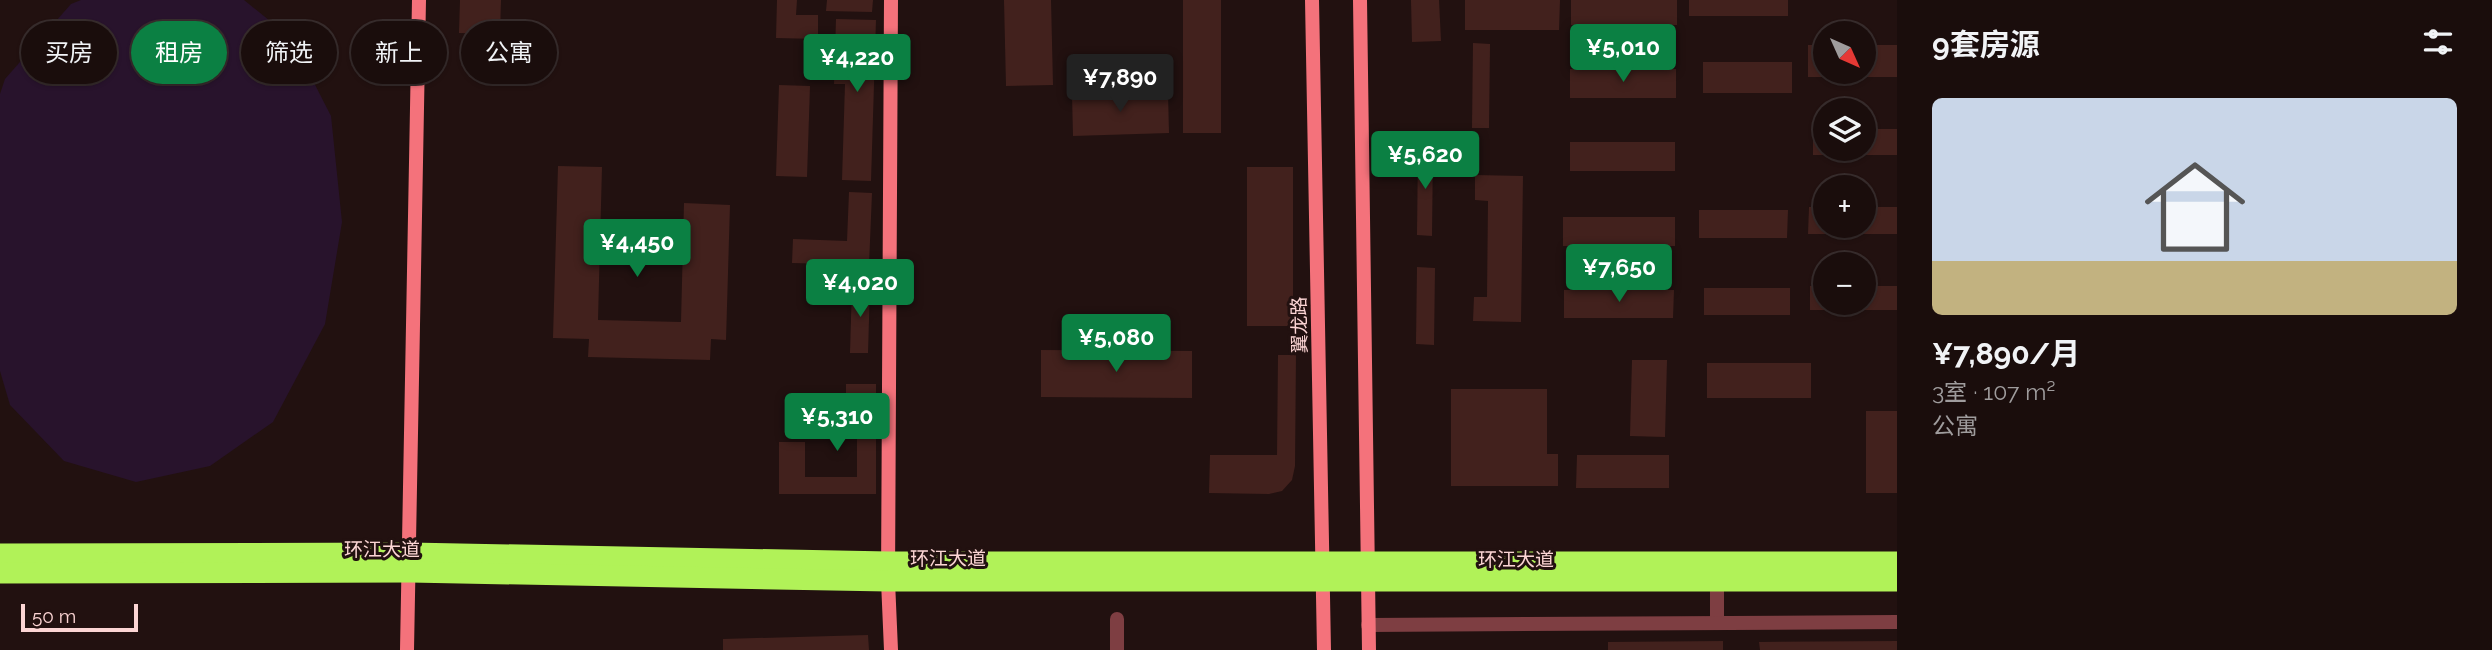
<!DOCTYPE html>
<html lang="zh">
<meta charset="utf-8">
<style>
:root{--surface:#1a0d0c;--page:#231615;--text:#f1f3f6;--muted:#9f9c9d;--line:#382d2d;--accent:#0b8043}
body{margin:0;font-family:Raleway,"Noto Sans SC",sans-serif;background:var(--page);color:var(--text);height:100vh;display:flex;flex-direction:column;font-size:26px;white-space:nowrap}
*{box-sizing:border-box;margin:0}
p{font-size:23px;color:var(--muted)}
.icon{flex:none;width:38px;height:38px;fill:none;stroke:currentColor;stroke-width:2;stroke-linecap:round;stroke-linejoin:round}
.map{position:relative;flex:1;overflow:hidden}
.sheet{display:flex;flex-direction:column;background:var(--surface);width:595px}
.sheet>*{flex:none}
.banner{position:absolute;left:21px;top:21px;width:665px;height:63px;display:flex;gap:14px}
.needle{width:46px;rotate:135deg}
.tools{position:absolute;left:1813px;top:21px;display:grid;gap:14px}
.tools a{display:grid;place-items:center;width:63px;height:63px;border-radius:50%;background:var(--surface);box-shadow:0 2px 5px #0004,0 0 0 2px var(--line);font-size:35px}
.scale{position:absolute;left:21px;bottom:18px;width:117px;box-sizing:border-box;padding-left:7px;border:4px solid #fcd5d4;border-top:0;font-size:19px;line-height:24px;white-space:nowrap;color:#fcd5d4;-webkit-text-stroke:5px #221110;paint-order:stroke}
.price{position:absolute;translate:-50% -60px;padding:0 16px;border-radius:7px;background:var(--accent);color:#fff;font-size:23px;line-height:46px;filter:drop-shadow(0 2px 4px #0008)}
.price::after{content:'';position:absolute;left:50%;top:42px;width:21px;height:16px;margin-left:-10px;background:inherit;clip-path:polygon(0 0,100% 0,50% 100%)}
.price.current{background:#222;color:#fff}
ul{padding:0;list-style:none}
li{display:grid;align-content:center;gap:14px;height:371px;padding:0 35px}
li span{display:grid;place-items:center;height:217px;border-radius:10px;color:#555}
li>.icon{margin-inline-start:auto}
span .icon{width:126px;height:126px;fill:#fffc;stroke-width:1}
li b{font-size:30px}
h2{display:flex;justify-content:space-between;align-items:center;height:84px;padding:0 35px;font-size:30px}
.chip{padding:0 24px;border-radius:32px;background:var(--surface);box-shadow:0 2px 5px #0004,0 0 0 2px var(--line);font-size:24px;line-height:63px}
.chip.current{background:var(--accent);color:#fff}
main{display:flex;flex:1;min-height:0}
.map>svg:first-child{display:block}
.green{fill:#28132c}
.building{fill:#42211d}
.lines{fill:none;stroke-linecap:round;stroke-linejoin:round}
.street{stroke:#7e3e42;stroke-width:14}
.secondary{stroke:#f4727b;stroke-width:14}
.highway{stroke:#b1f258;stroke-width:21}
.labels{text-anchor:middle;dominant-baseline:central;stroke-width:6;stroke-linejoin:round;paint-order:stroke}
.street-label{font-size:19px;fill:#fcd5d4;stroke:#221110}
</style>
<main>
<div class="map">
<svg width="1897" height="650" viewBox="0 0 1897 650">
<rect width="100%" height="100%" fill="#221110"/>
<!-- green -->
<path class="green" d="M81 0H244L291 38 331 116 342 222 325 324 273 422 210 466 136 482 64 461 10 405 0 371V94L5 79 71 4Z"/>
<!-- building -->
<g class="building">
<path d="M460 0H501L500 34 459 33Z"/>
<path d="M777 0H797L796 15H818V39L776 38Z"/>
<path d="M827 0H873L872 12 826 11Z"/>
<path d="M1004 0H1051L1053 85 1006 86Z"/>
<rect x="1183" y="0" width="38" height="133"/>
<path d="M1411 0H1439L1441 41 1412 42Z"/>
<path d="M1465 0H1560L1559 30H1465Z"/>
<rect x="1571" y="0" width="106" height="25"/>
<rect x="1689" y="0" width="99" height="16"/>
<path d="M836 19 876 20 871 181 842 180 845 84H834Z"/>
<path d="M1473 43 1490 44 1489 128H1472Z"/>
<path d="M1808 45H1825V72H1864V45H1897V77H1808Z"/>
<rect x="1703" y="62" width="89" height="31"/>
<rect x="1570" y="69" width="106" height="29"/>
<path d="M779 85 810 86 807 177 776 176Z"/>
<path d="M1168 93 1169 133 1073 136 1072 95Z"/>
<path d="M1813 129H1825V149H1864V129H1897V155H1813Z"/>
<rect x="1570" y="142" width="105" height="29"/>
<path d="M1418 147H1433L1432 236 1417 235Z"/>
<path d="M558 166 602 167 598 320 681 322 684 203 730 205 726 340 711 339 710 360 588 357 589 339 553 338Z"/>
<rect x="1247" y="167" width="46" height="159"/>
<path d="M1475 175 1523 176 1521 322 1473 321 1474 297H1487L1488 201 1475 200Z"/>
<path d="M849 192 872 193 869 265 792 263 793 239 847 241Z"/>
<path d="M1809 207H1825V226H1864V207H1897V234H1808Z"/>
<path d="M1699 210H1788L1787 238H1699Z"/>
<rect x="1563" y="217" width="112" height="29"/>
<path d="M1417 267 1435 268 1434 345 1416 344Z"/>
<path d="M852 285 870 286 868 353H850Z"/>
<path d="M1810 286H1825V303H1864V286H1897V310H1810Z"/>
<rect x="1704" y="288" width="86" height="27"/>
<path d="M1564 290H1674L1673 318H1564Z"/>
<path d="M1041 350 1192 351V398L1041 397Z"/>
<path d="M1278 355H1296L1295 466 1292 480 1282 491 1269 494 1209 493 1210 455H1277Z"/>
<path d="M1632 360H1667L1665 437 1630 436Z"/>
<rect x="1707" y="363" width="104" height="35"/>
<path d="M846 384H876V494H779V442H805V477H857V425H846Z"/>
<path d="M1451 389H1547V454H1558V486H1451Z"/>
<rect x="1866" y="411" width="31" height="82"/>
<path d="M1577 455H1669V488H1576Z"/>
<path d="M868 635 869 650H723V639Z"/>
<path d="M1723 641V650H1608V642Z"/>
<path d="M1897 641V650H1760L1759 642Z"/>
</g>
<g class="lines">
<!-- street -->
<g class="street">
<path d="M1117 619V650"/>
<path d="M1717 623V582"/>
<path d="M1368 625 1897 622"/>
</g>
<!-- secondary -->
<g class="secondary">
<path d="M891 0 888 581 891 650"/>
<path d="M1312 0 1324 650"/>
<path d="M1360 0 1369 650"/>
<path d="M407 650 419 0"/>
</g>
<!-- highway -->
<g class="highway">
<path d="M0 554 410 553 889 562H1897"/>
<path d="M0 573 410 572 888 581H1897"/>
</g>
</g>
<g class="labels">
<!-- street labels -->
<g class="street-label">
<text transform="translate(1299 325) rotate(-91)">翼龙路</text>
<text x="382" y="549">环江大道</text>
<text x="948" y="558">环江大道</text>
<text x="1516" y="559">环江大道</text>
</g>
</g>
</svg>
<div class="tools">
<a><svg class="needle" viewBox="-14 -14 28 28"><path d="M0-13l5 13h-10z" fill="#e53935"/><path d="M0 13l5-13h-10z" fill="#9f9c9d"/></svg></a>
<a><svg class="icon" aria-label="layers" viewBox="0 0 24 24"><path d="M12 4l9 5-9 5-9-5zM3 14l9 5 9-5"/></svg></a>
<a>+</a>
<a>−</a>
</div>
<div class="scale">50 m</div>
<b class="price" style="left:1623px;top:84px">¥5,010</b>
<b class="price" style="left:857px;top:94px">¥4,220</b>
<b class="price current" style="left:1120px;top:114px">¥7,890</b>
<b class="price" style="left:1425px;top:191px">¥5,620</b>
<b class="price" style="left:637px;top:279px">¥4,450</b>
<b class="price" style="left:1619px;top:304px">¥7,650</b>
<b class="price" style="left:860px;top:319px">¥4,020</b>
<b class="price" style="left:1116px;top:374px">¥5,080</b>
<b class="price" style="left:837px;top:453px">¥5,310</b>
<div class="banner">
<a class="chip">买房</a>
<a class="chip current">租房</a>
<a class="chip">筛选</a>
<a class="chip">新上</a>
<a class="chip">公寓</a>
</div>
</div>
<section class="sheet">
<h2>9套房源<svg class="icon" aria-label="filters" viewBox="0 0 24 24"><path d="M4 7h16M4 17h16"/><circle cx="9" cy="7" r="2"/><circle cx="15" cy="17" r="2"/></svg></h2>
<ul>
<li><span style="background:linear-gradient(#c9d6e8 75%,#c2b280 0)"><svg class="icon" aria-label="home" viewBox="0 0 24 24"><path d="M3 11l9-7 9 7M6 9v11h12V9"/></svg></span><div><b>¥7,890/月</b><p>3室 · 107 m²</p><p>公寓</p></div></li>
</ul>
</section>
</main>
